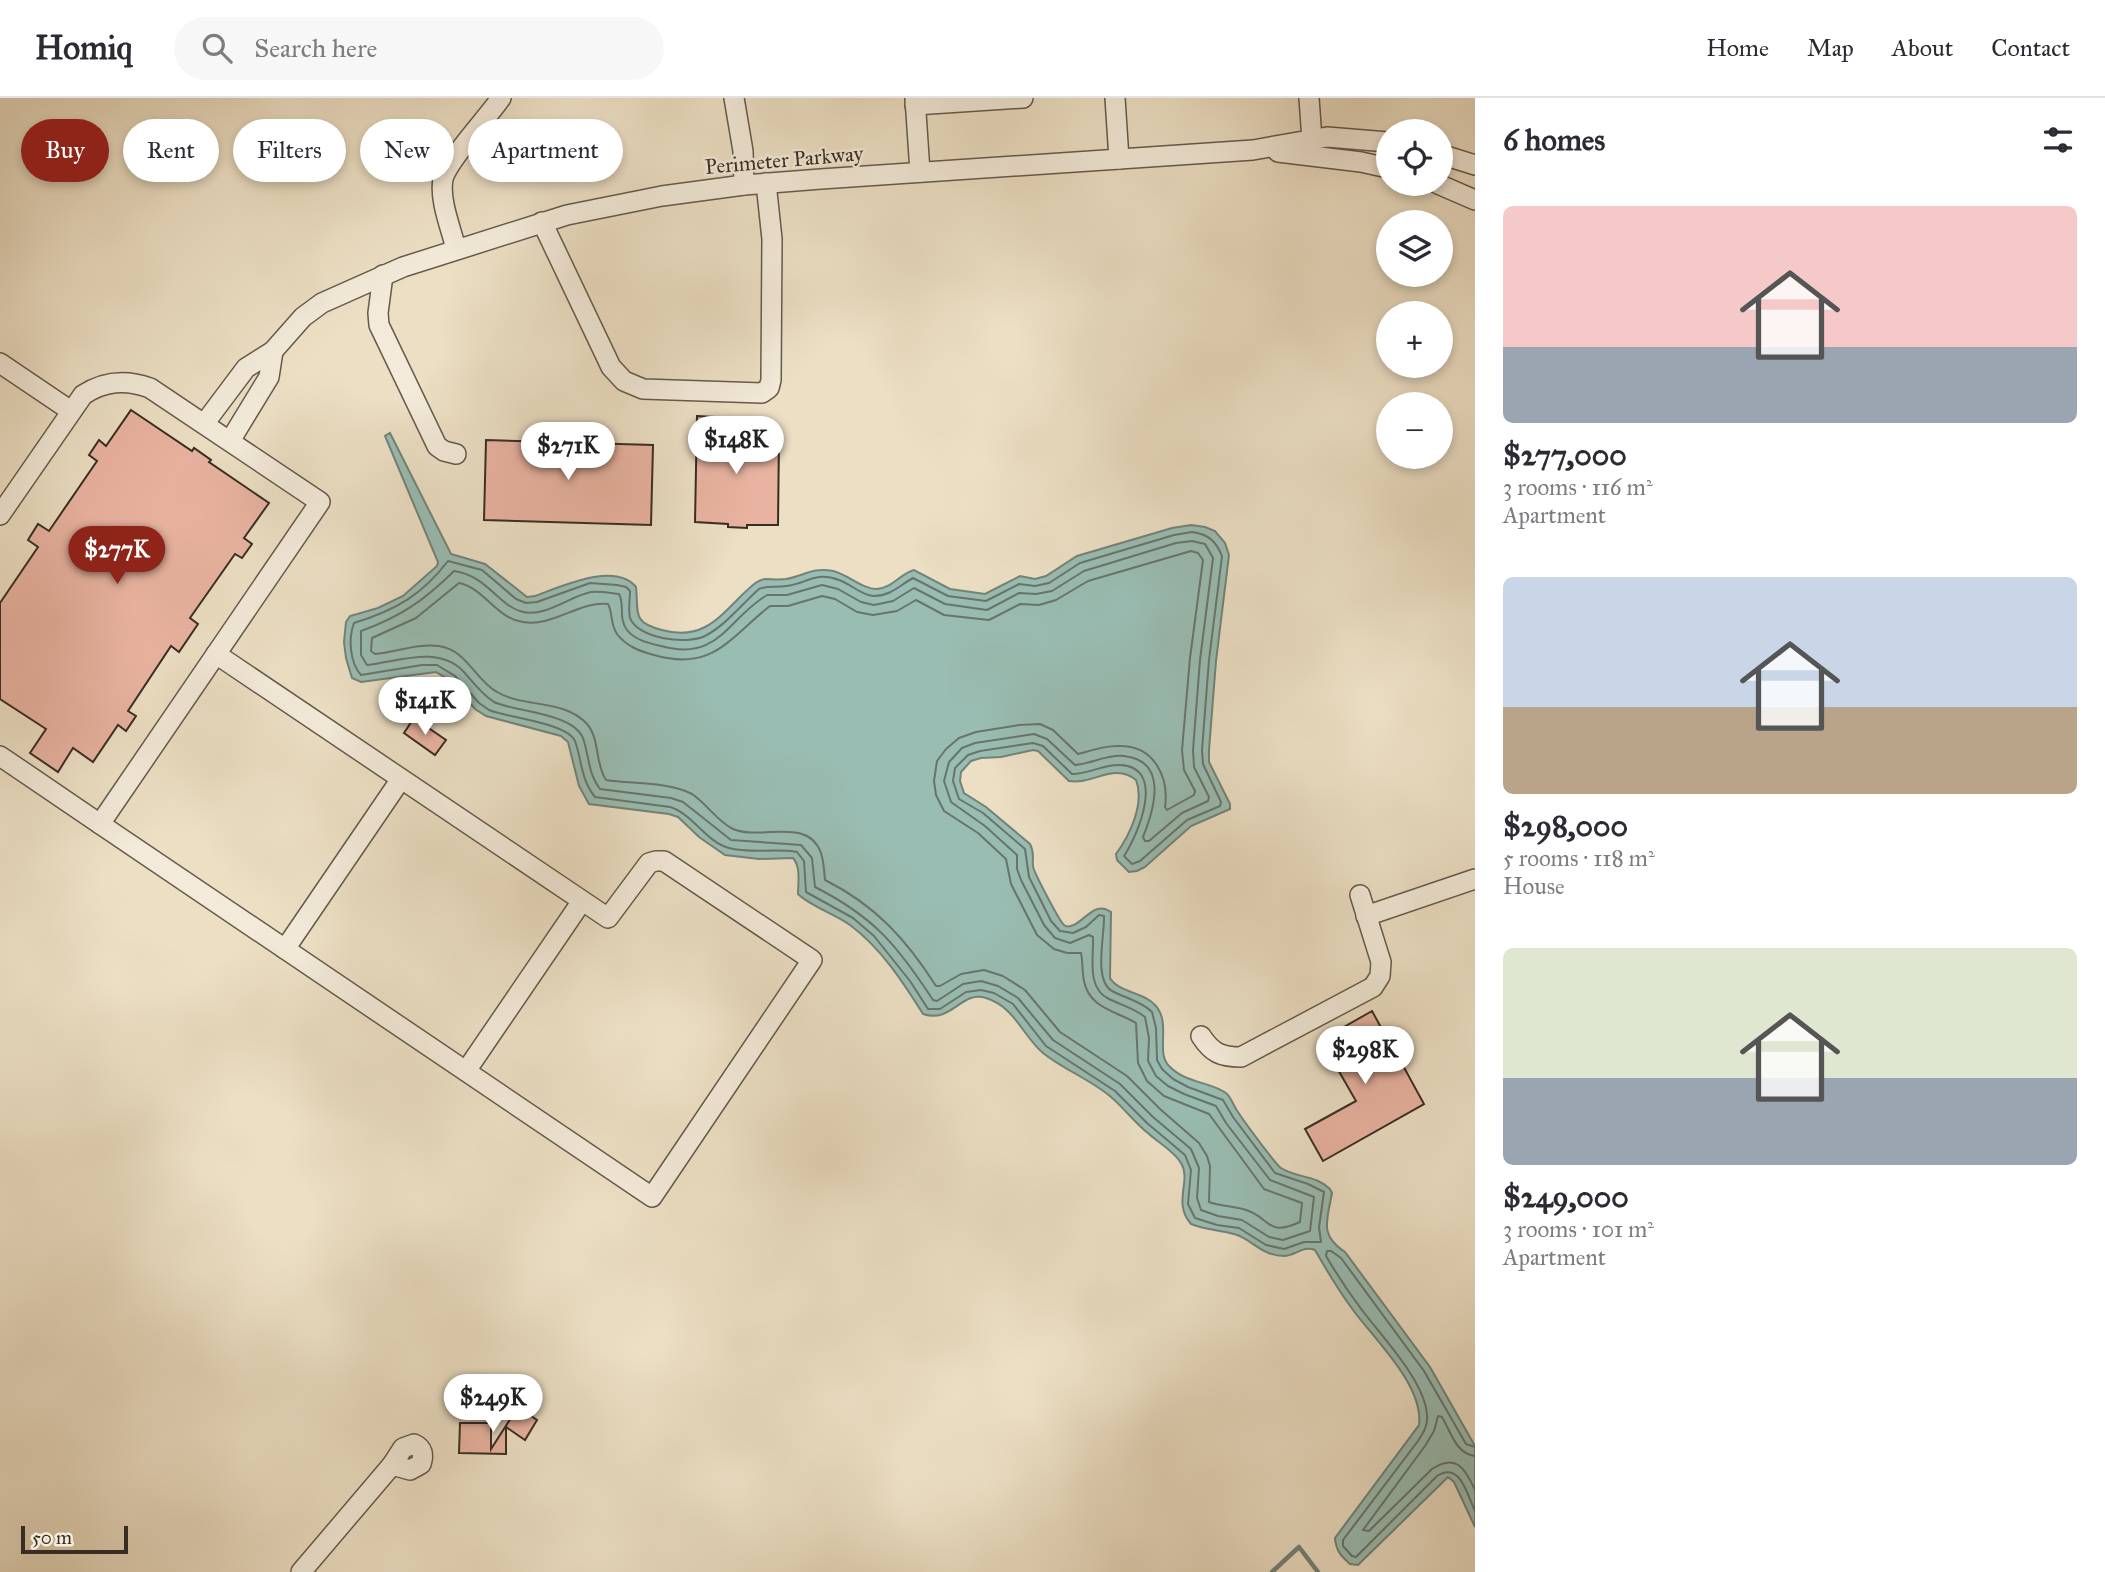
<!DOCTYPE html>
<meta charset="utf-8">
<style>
:root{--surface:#fff;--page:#f7f7f7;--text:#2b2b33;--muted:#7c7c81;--line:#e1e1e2;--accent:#8f2418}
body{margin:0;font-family:"IM FELL Great Primer",serif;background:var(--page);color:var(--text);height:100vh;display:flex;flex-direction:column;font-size:26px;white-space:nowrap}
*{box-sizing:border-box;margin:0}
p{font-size:23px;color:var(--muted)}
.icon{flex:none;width:38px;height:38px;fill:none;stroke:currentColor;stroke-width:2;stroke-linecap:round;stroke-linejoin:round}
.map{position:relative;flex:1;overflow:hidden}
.drawer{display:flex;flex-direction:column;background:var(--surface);width:630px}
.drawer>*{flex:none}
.hud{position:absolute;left:21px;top:21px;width:665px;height:63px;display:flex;gap:14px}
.fabs{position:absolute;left:1376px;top:21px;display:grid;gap:14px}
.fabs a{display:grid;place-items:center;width:77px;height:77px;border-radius:50%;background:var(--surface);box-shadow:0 4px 10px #0003;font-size:35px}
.scale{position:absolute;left:21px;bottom:18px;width:107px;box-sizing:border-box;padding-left:7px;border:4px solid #382d23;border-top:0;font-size:19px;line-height:24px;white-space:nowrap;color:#382d23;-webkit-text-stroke:5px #f3ead9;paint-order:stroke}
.price{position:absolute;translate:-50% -60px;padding:0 16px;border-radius:24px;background:#fff;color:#222;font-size:23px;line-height:46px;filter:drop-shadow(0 2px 4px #0008)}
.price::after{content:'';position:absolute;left:50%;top:42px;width:21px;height:16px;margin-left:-10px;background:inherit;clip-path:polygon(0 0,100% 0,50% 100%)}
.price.current{background:var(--accent);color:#fff}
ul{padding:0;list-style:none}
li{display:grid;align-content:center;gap:14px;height:371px;padding:0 28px}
li span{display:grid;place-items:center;height:217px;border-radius:10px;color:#555}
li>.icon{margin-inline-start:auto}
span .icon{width:126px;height:126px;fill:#fffc;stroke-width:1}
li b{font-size:30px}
h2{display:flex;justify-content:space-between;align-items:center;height:84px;padding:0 28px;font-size:30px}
.chip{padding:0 24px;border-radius:32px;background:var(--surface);box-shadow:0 4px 10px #0003;font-size:24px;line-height:63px}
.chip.current{background:var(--accent);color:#fff}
header{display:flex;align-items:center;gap:42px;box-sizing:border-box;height:98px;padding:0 35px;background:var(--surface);border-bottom:2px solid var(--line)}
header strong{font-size:33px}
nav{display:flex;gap:38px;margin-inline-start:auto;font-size:24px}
.search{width:490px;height:63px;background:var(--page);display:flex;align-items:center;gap:18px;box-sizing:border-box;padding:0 24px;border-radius:38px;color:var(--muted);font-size:26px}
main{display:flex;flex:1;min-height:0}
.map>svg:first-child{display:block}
.water{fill:#99bdb3;stroke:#728379;stroke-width:2}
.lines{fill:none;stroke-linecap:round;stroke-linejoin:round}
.shore{stroke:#68756b;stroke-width:2}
.stream{stroke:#728379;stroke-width:4.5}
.building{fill:#e9b3a1;stroke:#382d23;stroke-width:2}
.minor-casing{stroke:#655a4b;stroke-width:22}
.minor{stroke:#f3ead9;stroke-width:19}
.labels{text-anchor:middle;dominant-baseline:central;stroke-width:5;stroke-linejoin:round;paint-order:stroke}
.street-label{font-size:21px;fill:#382d23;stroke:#f3ead9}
</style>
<header>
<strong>Homiq</strong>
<div class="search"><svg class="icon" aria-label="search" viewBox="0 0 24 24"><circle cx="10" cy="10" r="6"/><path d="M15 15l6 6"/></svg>Search here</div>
<nav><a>Home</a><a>Map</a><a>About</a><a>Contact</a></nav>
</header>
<main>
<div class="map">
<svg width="1475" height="1474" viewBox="0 0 1475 1474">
<rect width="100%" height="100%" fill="#ecdfc4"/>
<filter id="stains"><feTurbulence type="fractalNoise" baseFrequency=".00286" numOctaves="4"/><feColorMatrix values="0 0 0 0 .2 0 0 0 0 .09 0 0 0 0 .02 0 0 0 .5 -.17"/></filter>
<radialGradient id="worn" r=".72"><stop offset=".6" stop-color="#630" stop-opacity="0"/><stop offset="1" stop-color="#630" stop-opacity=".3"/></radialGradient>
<!-- water -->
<path class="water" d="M390 335 451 456 485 466 527 499 535 498C560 489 615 463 636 489 639 515 631 524 662 532 701 543 718 521 743 496 750 490 756 482 765 481 772 481 779 482 786 481 804 478 812 469 833 473 847 476 864 492 877 491 892 490 900 476 914 472L950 491 985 496 1020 478 1035 481 1046 478 1077 458 1172 430 1191 427 1205 429 1215 433 1225 445 1229 457 1216 563 1209 652V664L1230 706V711L1191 728 1145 769 1137 773 1129 774 1117 762 1116 756C1130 737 1145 705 1136 682 1114 664 1093 687 1069 683L1038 653 1033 652 1001 659 981 660 971 663 961 674 960 683 964 695 986 709 1030 746C1035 755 1032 759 1033 768 1033 773 1060 824 1064 827 1068 830 1070 828 1074 827 1087 820 1096 803 1111 814L1110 880C1119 895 1144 894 1155 907 1172 925 1155 954 1169 968 1186 986 1214 984 1227 996 1232 1001 1234 1009 1238 1014 1243 1022 1276 1067 1281 1070 1296 1080 1316 1077 1330 1091L1332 1095C1327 1123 1319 1137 1345 1154L1430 1269 1475 1348V1429L1454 1384 1448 1379 1358 1467 1350 1466C1341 1458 1336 1453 1335 1440L1419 1327C1424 1288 1375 1242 1353 1212 1339 1193 1327 1173 1315 1152 1303 1147 1295 1158 1284 1158 1261 1158 1251 1140 1234 1136 1219 1132 1206 1132 1191 1126 1172 1104 1192 1083 1181 1065 1175 1054 1159 1045 1149 1036 1135 1025 1124 1010 1111 999 1090 981 1064 972 1043 955 1022 937 1015 909 986 900 961 892 952 926 923 916 903 884 881 850 850 827 835 816 810 808 798 796 798 785 801 769 793 760L759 761 725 757 699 739 678 719 669 716 589 706 579 688 568 644 561 638 486 618 475 611 451 583 436 574 361 584 352 580 346 560 344 544 346 524 350 518 378 510 403 498 437 468 438 464 385 338Z"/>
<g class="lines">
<!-- shore -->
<g class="shore">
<path d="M1192 434C1208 436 1216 443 1222 458L1209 562 1202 652 1203 666 1221 704 1220 708 1187 722 1140 763 1132 766 1124 758C1138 737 1167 669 1120 667 1104 666 1089 676 1072 676L1043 648 1033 645 980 653 968 657 955 670 953 683 959 701 983 715 1025 751 1029 779 1051 823 1060 833 1073 835 1086 829 1099 817 1104 818C1105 836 1093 882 1112 893 1125 900 1141 903 1152 914L1156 930 1157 962 1162 971 1173 981 1188 989 1223 1002 1233 1019 1275 1075 1308 1086 1324 1094 1319 1129 1321 1144H1304L1284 1151 1266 1147 1239 1130 1217 1127 1195 1120 1188 1106 1191 1072 1185 1057 1147 1025 1115 993 1046 948 1013 906 994 895 981 892 966 894 940 911H928L910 883 874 838 853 820 806 794 804 763 797 754C775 750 751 756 729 750 706 744 693 716 670 709L595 699C581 682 582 663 575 643 567 625 509 620 489 612L479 605 455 578 437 567H422L361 577C350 565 348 541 354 525 396 512 422 497 448 463L482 472 516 501 526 505 537 504 590 485 617 487 626 489 630 493C630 501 628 512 630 520 638 541 687 547 705 538 726 527 741 507 759 491 768 487 776 490 786 488 807 486 814 473 839 482 851 486 862 498 874 498 891 498 900 487 913 480L948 498 986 503 1019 486 1035 488 1049 485 1080 465 1174 437Z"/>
<path d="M1192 443 1205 446 1213 460 1200 562 1193 652 1194 669 1209 699 1208 703 1182 715 1149 743H1145L1143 739C1154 712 1169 663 1124 658 1107 656 1091 666 1075 667L1047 641 1034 636 975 645 962 650 949 664 944 683 951 704 985 728 1017 757V771L1021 782 1044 827 1055 840 1070 845 1089 837 1093 839C1094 859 1086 890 1109 901 1121 907 1134 910 1145 919L1149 940 1148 963 1156 978 1168 988 1184 996 1216 1008 1226 1025 1270 1082 1314 1099 1310 1133 1283 1142 1269 1139 1242 1122 1218 1118 1201 1112 1197 1100 1199 1070 1191 1051 1153 1019 1120 986 1053 942 1018 900 998 888 981 883 963 886 937 903 933 902C897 847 874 819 815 789L812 760 801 747 731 742 683 704 671 700 600 691C588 676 589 657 583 640 573 615 516 614 494 604 481 596 473 584 463 573 437 547 398 564 367 567L361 557V533C400 519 425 502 454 473 488 478 498 508 523 514 546 519 570 498 591 494 600 493 610 495 619 496 625 507 618 520 627 532 635 542 648 545 661 548 719 564 727 521 767 497H787L822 487 838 491 861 504 874 507 893 503 914 490 945 506 987 512 1019 495 1036 496 1052 493 1084 473 1176 445Z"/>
<path d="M1191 453 1198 455 1203 462 1190 560 1182 652 1184 672 1195 693 1194 697 1167 712 1165 709C1169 680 1155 649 1122 648 1107 647 1093 652 1078 656L1053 632 1040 626 1019 627 976 634 959 640 946 651 937 663 934 683 936 697 944 713 978 735 1006 761 1011 786 1037 837 1054 851 1067 855H1081C1083 864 1082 874 1084 883 1089 910 1116 913 1136 925L1138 965 1147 983 1164 998 1209 1016 1264 1091 1302 1105 1300 1124C1265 1140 1271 1118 1243 1111 1232 1108 1220 1108 1209 1104L1210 1068 1207 1058 1199 1045 1160 1011 1127 978 1060 934 1025 892 1003 878 984 872 961 876 940 888H936C906 841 875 807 825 782 824 773 824 764 821 755 808 718 761 743 733 731 717 723 707 706 692 696 670 684 631 686 606 682 595 666 600 641 587 626 565 601 524 610 497 594 475 582 467 552 439 548 418 545 396 554 375 556L371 553 372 540 416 520 459 485C484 490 497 521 523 524 553 529 579 503 608 506 613 515 610 526 617 536 626 548 639 553 654 557 713 574 729 540 770 508H788L822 498 835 501 857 514 873 517 897 513 916 502 944 517 989 522 1020 506 1039 507 1056 502 1088 483Z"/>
<path d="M1475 1349 1466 1346 1424 1273 1341 1160 1331 1153H1327L1326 1158C1336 1175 1347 1192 1359 1208 1379 1236 1426 1283 1427 1318 1428 1328 1423 1335 1418 1343L1343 1442V1448L1352 1458 1356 1459 1437 1378C1460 1363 1467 1396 1475 1413"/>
<path d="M1475 1358C1456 1356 1451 1334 1442 1319L1438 1318 1434 1333 1425 1348 1363 1432 1369 1433 1432 1371C1456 1355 1465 1370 1475 1392"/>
</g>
<!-- stream -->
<path class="stream" d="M1272 1474 1299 1449 1318 1474"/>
</g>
<!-- building -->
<g class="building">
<path d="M131 312 192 353 194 350 211 362 209 364 269 405 244 440 252 446 242 460 235 456 190 520 198 526 179 554 171 548 128 613 136 618 126 633 118 627 93 664 73 650 58 674 30 655 46 631 0 601V505L38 449 28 442 38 426 49 433 97 363 89 357 99 342 106 348Z"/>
<path d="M697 318 733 320V336L779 338 778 427H747V430L728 429V426L695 424Z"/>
<path d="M486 342 653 347 651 427 484 422Z"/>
<path d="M414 620 446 642 435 657 404 635Z"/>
<path d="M1372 913 1395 955 1405 950 1410 959 1401 964 1424 1006 1323 1063 1305 1031 1356 1003 1321 942Z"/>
<path d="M518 1309 537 1322 525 1342 506 1329V1356L459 1355 460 1325H491V1351Z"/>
</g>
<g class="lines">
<defs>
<g id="minor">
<path d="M734 0 743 53 744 87"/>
<path d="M915 0 920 74"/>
<path d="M1115 0 1119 61"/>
<path d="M1309 0 1312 42"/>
<path d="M915 7 1023 0"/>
<path d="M1278 54 1361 64 1388 70"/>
<path d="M1440 56 1475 67"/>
<path d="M1438 86 1475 102"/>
<path d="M542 124 611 269 624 283 643 291 762 295 769 290 771 282 772 141 766 85"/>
<path d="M456 151C451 130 439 102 443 81 447 63 488 19 501 0"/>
<path d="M383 177 378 215 379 227 437 348 444 353 456 356"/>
<path d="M273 253 303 219 322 205 403 169 567 117 662 98 744 87 821 81 1253 52 1327 39 1388 44"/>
<path d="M0 265 71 313"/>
<path d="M204 326 246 270 273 253 269 279 230 343"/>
<path d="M0 417 83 297C104 283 125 281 150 290L320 404 100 726 0 658"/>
<path d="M100 726 652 1099 812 862 664 763H656L649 765 608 820 216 556"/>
<path d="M1366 818 1475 781"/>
<path d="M285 851 401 681"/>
<path d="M1201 938C1212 955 1221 959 1241 959L1373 889 1380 878 1381 864 1360 797"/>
<path d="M466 973 582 803"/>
<path d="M414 1346C423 1350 424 1357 421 1366L410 1372 392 1367 403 1350Z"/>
<path d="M301 1474 392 1367"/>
</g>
</defs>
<!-- minor casing -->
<use href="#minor" class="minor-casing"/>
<!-- minor -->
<use href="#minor" class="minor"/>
</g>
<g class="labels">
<!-- street labels -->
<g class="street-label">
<text transform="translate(784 62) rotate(-5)">Perimeter Parkway</text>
</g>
</g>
<rect width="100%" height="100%" filter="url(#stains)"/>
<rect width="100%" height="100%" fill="url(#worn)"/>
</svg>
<div class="fabs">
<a><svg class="icon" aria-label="locate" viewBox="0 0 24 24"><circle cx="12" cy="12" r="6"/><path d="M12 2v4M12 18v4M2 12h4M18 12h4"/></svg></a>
<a><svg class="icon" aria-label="layers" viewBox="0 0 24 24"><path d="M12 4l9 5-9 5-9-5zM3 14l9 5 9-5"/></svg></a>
<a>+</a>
<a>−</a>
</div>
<div class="scale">50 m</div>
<b class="price" style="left:736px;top:378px">$148K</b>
<b class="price" style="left:568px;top:384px">$271K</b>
<b class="price current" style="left:117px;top:488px">$277K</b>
<b class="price" style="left:425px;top:639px">$141K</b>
<b class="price" style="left:1365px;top:988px">$298K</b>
<b class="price" style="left:493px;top:1336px">$249K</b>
<div class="hud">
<a class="chip current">Buy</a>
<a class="chip">Rent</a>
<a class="chip">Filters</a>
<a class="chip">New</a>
<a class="chip">Apartment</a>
</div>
</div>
<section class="drawer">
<h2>6 homes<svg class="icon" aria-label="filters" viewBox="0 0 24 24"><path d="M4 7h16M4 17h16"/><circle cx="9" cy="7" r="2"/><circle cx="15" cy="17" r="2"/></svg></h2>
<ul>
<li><span style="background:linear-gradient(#f6c9c9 65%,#9aa5b1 0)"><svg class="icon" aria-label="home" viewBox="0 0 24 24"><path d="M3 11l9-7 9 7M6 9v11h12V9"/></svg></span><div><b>$277,000</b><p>3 rooms · 116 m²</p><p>Apartment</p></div></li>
<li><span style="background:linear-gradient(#c9d6e8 60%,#b9a48a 0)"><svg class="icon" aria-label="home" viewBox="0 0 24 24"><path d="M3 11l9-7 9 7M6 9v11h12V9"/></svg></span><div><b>$298,000</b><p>5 rooms · 118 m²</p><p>House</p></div></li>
<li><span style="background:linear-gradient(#dfe7d0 60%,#9aa5b1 0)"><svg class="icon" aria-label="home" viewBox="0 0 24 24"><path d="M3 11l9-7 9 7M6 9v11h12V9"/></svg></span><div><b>$249,000</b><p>3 rooms · 101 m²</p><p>Apartment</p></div></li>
</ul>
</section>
</main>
